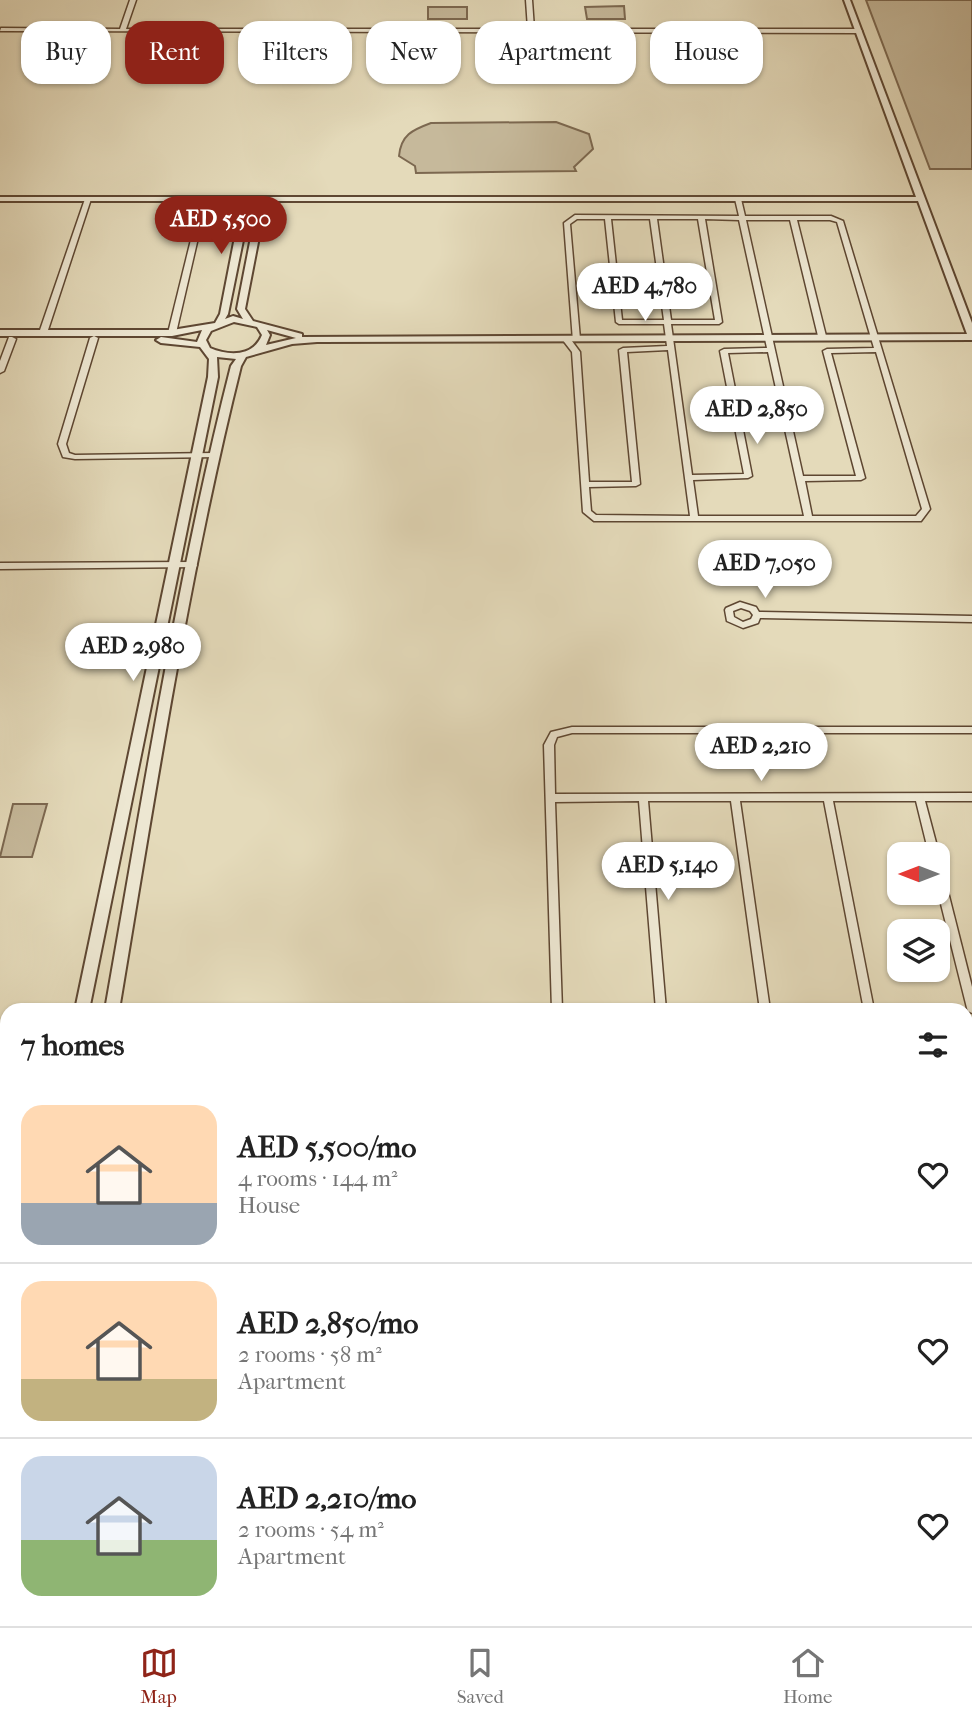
<!DOCTYPE html>
<meta charset="utf-8">
<style>
:root{--surface:#fff;--page:#f6f6f6;--text:#222;--muted:#767676;--line:#e0e0e0;--accent:#8f2418}
body{margin:0;font-family:"IM FELL French Canon",serif;background:var(--page);color:var(--text);height:100vh;display:flex;flex-direction:column;font-size:26px;white-space:nowrap}
*{box-sizing:border-box;margin:0}
p{font-size:23px;color:var(--muted)}
.icon{flex:none;width:38px;height:38px;fill:none;stroke:currentColor;stroke-width:2;stroke-linecap:round;stroke-linejoin:round}
.map{position:relative;flex:1;overflow:hidden}
.panel{position:absolute;left:0px;top:1003px;width:973px;height:625px;display:flex;flex-direction:column;background:var(--surface);border-radius:21px 21px 0 0;box-shadow:0 2px 5px #0004}
.panel>*{flex:none}
.hud{position:absolute;left:21px;top:21px;width:931px;height:63px;display:flex;gap:14px}
.needle{width:46px;rotate:270deg}
.controls{position:absolute;left:887px;top:842px;display:grid;gap:14px}
.controls a{display:grid;place-items:center;width:63px;height:63px;border-radius:14px;background:var(--surface);box-shadow:0 2px 5px #0004;font-size:35px}
.price{position:absolute;translate:-50% -60px;padding:0 16px;border-radius:24px;background:#fff;color:#222;font-size:23px;line-height:46px;filter:drop-shadow(0 2px 4px #0008)}
.price::after{content:'';position:absolute;left:50%;top:42px;width:21px;height:16px;margin-left:-10px;background:inherit;clip-path:polygon(0 0,100% 0,50% 100%)}
.price.selected{background:var(--accent);color:#fff}
ul{padding:0;list-style:none}
li{display:flex;align-items:center;gap:21px;height:175px;padding:0 21px}
li+li{border-top:2px solid var(--line)}
li span{display:grid;place-items:center;flex:none;width:196px;height:140px;border-radius:21px;color:#555}
li>.icon{margin-inline-start:auto}
span .icon{width:84px;height:84px;fill:#fffc;stroke-width:1}
li b{font-size:30px}
h2{display:flex;justify-content:space-between;align-items:center;height:84px;padding:0 21px;font-size:30px}
.pill{padding:0 24px;border-radius:21px;background:var(--surface);box-shadow:0 2px 5px #0004;font-size:24px;line-height:63px}
.pill.selected{background:var(--accent);color:#fff}
.tab-bar{display:flex;justify-content:space-around;align-items:center;height:98px;border-top:2px solid var(--line);background:var(--surface);font-size:19px;color:var(--muted)}
.tab-bar a{display:grid;justify-items:center;gap:4px}
.tab-bar .selected{color:var(--accent)}
.map>svg:first-child{display:block}
.green{fill:#c6b99b;stroke:#7c6850;stroke-width:2}
.lines{fill:none;stroke-linecap:round;stroke-linejoin:round}
.minor-casing{stroke:#5e4732;stroke-width:3}
.tertiary-casing{stroke:#5e4732;stroke-width:4}
.minor{fill:#ede7d2;fill-rule:evenodd}
.tertiary{fill:#ede7d2;fill-rule:evenodd}
</style>
<div class="map">
<svg width="972" height="1626" viewBox="0 0 972 1626">
<rect width="100%" height="100%" fill="#e4daba"/>
<filter id="stains"><feTurbulence type="fractalNoise" baseFrequency=".00286" numOctaves="4"/><feColorMatrix values="0 0 0 0 .2 0 0 0 0 .09 0 0 0 0 .02 0 0 0 .5 -.17"/></filter>
<radialGradient id="worn" r=".72"><stop offset=".6" stop-color="#630" stop-opacity="0"/><stop offset="1" stop-color="#630" stop-opacity=".3"/></radialGradient>
<!-- green -->
<g class="green">
<path d="M866 0H972V169H930Z"/>
<path d="M624 6 625 19H587L585 7Z"/>
<rect x="428" y="7" width="39" height="12"/>
<path d="M556 122 589 134 593 149 574 167 576 171 416 173 415 166 399 156C401 135 412 130 431 123Z"/>
<path d="M13 804H47L32 857H0Z"/>
</g>
<g class="lines">
<defs>
<g id="minor">
<path d="M130 0H136L126 29H528L526 0H532L534 29H859L862 31 859 33 0 31 1 28 120 29Z"/>
<path d="M88 197 91 199 47 333 41 334 39 333 85 199Z"/>
<path d="M204 197 207 199 176 333 172 335 168 333 201 199Z"/>
<path d="M738 197 741 199 745 216H831L843 221 930 509 921 521H594L583 512 572 352 562 339 566 337H569L580 352 589 482H632L619 350 623 348 667 346 664 324H619L616 322 605 219H577L570 224 580 339 576 341H573L564 223 575 215 739 216 735 199ZM611 219H650L664 320H622ZM657 219H698L715 320H671ZM705 219 739 220 767 348 724 349 720 351 744 474 692 475 671 324H719L722 322ZM746 220H790L818 336 822 338 826 336 797 220H830L837 222 874 348 827 349 823 351 856 476H803ZM668 350 690 516 596 515 591 511 589 487 636 486 640 484 627 352ZM768 352 804 516H698L693 480 748 478 752 476 728 353ZM876 352 922 509 916 516H812L805 481 861 480 865 478 831 353Z"/>
<path d="M94 336 98 338 66 444 69 453 75 455 214 453 218 455 217 457 75 459 63 457 58 444 90 338Z"/>
<path d="M9 337H12L16 339 4 371 0 373V361Z"/>
<path d="M193 562 197 565 196 567 0 569V563Z"/>
<path d="M740 602 756 607 759 612 972 616V622L760 618 758 623 743 628 727 621 725 610 726 608ZM741 608 750 611 753 615 751 619 743 622 734 617 733 611Z"/>
<path d="M572 727H972V733H572L557 737 554 745 555 794 972 793V801H925L939 854 938 856V854H929L916 801H833L874 1010H864L824 801H740L770 1010H760L731 801H648L666 1010H656L639 801 555 802 562 1010H552L544 745 551 732Z"/>
<path d="M938 868 942 869 943 872 972 987V1013L968 1011 967 1008 938 892Z"/>
<rect x="966" y="1043" width="6" height="10"/>
<rect x="0" y="1199" width="7" height="12"/>
<path d="M972 1239V1251L966 1253V1241Z"/>
<path d="M7 1415V1453L5 1460 0 1462V1424L2 1416Z"/>
<path d="M0 1506 7 1507V1521L0 1520Z"/>
<path d="M7 1567V1618L5 1623 0 1625V1575L2 1569Z"/>
<path d="M972 1614V1626H950L952 1621 966 1620V1616Z"/>
<path d="M416 1620H430L428 1626H414Z"/>
<path d="M460 1620H474L472 1626H458Z"/>
</g>
<g id="tertiary">
<path d="M844 0H850L972 323V340L317 342 292 344 246 357 241 366C188 578 155 795 119 1010H105C143 795 177 578 231 366L236 359 217 357 218 377 89 1010H75L208 377 209 359 200 347 161 343 156 340 161 337 197 342 202 330 172 336H0V330H172L215 323 220 314 242 201H0V197H916ZM251 201H258L237 309 243 319 233 316 225 319 228 314ZM266 201H918L967 334 302 337V334L253 321 245 309ZM234 322 257 327 262 335C253 357 229 356 210 348L206 340 211 331ZM267 330 296 338 266 345 270 335Z"/>
<path d="M7 1076V1088L0 1089V1077Z"/>
<rect x="966" y="1084" width="6" height="12"/>
<rect x="966" y="1106" width="6" height="12"/>
<path d="M0 1108 7 1109V1123L0 1120Z"/>
</g>
</defs>
<!-- minor casing -->
<use href="#minor" class="minor-casing"/>
<!-- tertiary casing -->
<use href="#tertiary" class="tertiary-casing"/>
<!-- minor -->
<use href="#minor" class="minor"/>
<!-- tertiary -->
<use href="#tertiary" class="tertiary"/>
</g>
<rect width="100%" height="100%" filter="url(#stains)"/>
<rect width="100%" height="100%" fill="url(#worn)"/>
</svg>
<div class="controls">
<a><svg class="needle" viewBox="-14 -14 28 28"><path d="M0-13l5 13h-10z" fill="#e53935"/><path d="M0 13l5-13h-10z" fill="#767676"/></svg></a>
<a><svg class="icon" aria-label="layers" viewBox="0 0 24 24"><path d="M12 4l9 5-9 5-9-5zM3 14l9 5 9-5"/></svg></a>
</div>
<b class="price selected" style="left:221px;top:256px">AED 5,500</b>
<b class="price" style="left:645px;top:323px">AED 4,780</b>
<b class="price" style="left:757px;top:446px">AED 2,850</b>
<b class="price" style="left:765px;top:600px">AED 7,050</b>
<b class="price" style="left:133px;top:683px">AED 2,980</b>
<b class="price" style="left:761px;top:783px">AED 2,210</b>
<b class="price" style="left:668px;top:902px">AED 5,140</b>
<div class="hud">
<a class="pill">Buy</a>
<a class="pill selected">Rent</a>
<a class="pill">Filters</a>
<a class="pill">New</a>
<a class="pill">Apartment</a>
<a class="pill">House</a>
</div>
<section class="panel">
<h2>7 homes<svg class="icon" aria-label="filters" viewBox="0 0 24 24"><path d="M4 7h16M4 17h16"/><circle cx="9" cy="7" r="2"/><circle cx="15" cy="17" r="2"/></svg></h2>
<ul>
<li><span style="background:linear-gradient(#ffd9b3 70%,#9aa5b1 0)"><svg class="icon" aria-label="home" viewBox="0 0 24 24"><path d="M3 11l9-7 9 7M6 9v11h12V9"/></svg></span><div><b>AED 5,500/mo</b><p>4 rooms · 144 m²</p><p>House</p></div><svg class="icon" aria-label="heart" viewBox="0 0 24 24"><path d="M12 20l-8-8c-3-5 5-10 8-4 3-6 11-1 8 4z"/></svg></li>
<li><span style="background:linear-gradient(#ffd9b3 70%,#c2b280 0)"><svg class="icon" aria-label="home" viewBox="0 0 24 24"><path d="M3 11l9-7 9 7M6 9v11h12V9"/></svg></span><div><b>AED 2,850/mo</b><p>2 rooms · 58 m²</p><p>Apartment</p></div><svg class="icon" aria-label="heart" viewBox="0 0 24 24"><path d="M12 20l-8-8c-3-5 5-10 8-4 3-6 11-1 8 4z"/></svg></li>
<li><span style="background:linear-gradient(#c9d6e8 60%,#8fb573 0)"><svg class="icon" aria-label="home" viewBox="0 0 24 24"><path d="M3 11l9-7 9 7M6 9v11h12V9"/></svg></span><div><b>AED 2,210/mo</b><p>2 rooms · 54 m²</p><p>Apartment</p></div><svg class="icon" aria-label="heart" viewBox="0 0 24 24"><path d="M12 20l-8-8c-3-5 5-10 8-4 3-6 11-1 8 4z"/></svg></li>
</ul>
</section>
</div>
<nav class="tab-bar">
<a class="selected"><svg class="icon" aria-label="map" viewBox="0 0 24 24"><path d="M3 6l6-2 6 2 6-2v14l-6 2-6-2-6 2zM9 4v14M15 6v14"/></svg>Map</a>
<a><svg class="icon" aria-label="saved" viewBox="0 0 24 24"><path d="M7 4h10v16l-5-4-5 4z"/></svg>Saved</a>
<a><svg class="icon" aria-label="home" viewBox="0 0 24 24"><path d="M3 11l9-7 9 7M6 9v11h12V9"/></svg>Home</a>
</nav>
